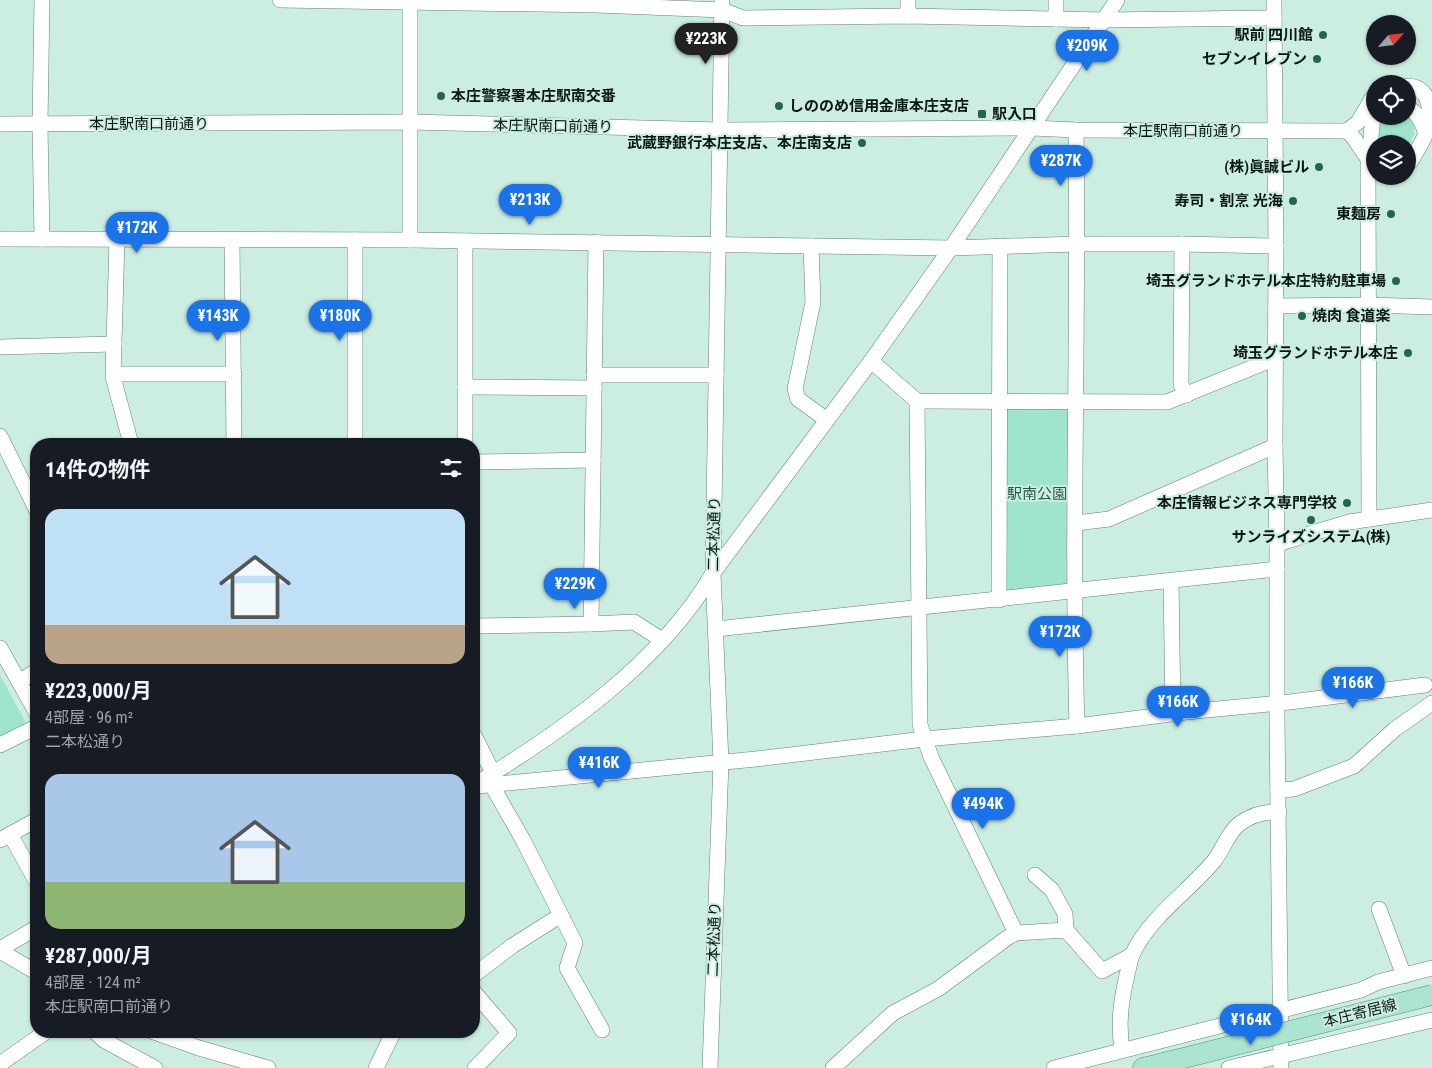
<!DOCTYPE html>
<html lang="ja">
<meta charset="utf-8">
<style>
:root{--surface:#171b24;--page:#20242c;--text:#f1f3f6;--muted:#9ea1a6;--accent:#1a73e8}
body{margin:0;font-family:"Roboto Condensed","Noto Sans JP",sans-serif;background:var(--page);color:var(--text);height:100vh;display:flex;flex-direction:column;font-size:19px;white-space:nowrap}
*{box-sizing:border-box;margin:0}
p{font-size:16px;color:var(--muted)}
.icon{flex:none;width:28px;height:28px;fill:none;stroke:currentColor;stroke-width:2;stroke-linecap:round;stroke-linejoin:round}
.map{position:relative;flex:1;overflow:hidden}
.drawer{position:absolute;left:30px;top:438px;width:450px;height:600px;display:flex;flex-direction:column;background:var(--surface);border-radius:20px;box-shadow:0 1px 4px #0004}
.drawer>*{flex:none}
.needle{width:32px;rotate:62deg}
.fabs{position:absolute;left:1366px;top:15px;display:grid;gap:10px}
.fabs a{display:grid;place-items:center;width:50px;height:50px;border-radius:50%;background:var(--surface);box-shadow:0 1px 4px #0004;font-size:25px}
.price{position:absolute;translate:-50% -42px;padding:0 11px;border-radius:18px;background:var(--accent);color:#fff;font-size:16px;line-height:32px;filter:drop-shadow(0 1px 2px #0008)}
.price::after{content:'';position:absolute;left:50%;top:30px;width:15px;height:11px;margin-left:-8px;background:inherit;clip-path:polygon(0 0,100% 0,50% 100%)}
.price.on{background:#222;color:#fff}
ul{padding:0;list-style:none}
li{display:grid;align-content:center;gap:10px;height:265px;padding:0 15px}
li span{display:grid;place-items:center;height:155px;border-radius:15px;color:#555}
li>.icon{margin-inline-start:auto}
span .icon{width:90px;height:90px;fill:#fffc;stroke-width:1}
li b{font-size:21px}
h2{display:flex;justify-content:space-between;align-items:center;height:60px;padding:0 15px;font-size:21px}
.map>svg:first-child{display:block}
.green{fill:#9fe5cd}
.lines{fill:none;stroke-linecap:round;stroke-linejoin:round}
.minor-casing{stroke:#638176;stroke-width:16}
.major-casing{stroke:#4f917b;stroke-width:21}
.minor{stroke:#fff;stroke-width:15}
.major{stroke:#abe4d1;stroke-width:20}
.major-bridge-casing{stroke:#4f917b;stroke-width:21;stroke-linecap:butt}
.major-bridge{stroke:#abe4d1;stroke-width:20}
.poi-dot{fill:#256451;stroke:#cceee1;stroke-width:2}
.labels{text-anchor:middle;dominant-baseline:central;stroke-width:4;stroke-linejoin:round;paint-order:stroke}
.poi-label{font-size:15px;font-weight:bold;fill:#0b1713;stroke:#cceee1;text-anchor:end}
.street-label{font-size:15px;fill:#0b1713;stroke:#cceee1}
.park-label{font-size:15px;fill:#29594a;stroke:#cceee1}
</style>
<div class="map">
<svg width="1432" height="1068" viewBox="0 0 1432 1068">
<rect width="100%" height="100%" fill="#cceee1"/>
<!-- green -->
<g class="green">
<path d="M1408 114 1414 123V135L1409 145 1408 146V144H1379L1375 136C1383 111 1383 116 1408 116Z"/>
<path d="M1007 407 1066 408 1069 411 1068 586 1008 595 1004 587 1003 411Z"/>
<path d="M0 675 25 721 24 728 0 740Z"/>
</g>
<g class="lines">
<defs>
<g id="minor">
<path d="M280 0 597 5 722 10 743 18 908 16 1105 20 1274 18"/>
<path d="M1274 0 1276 246 1275 446 1277 544V720L1281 1068"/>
<path d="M410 2V240"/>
<path d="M908 16V0"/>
<path d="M1056 19V0"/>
<path d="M1408 86C1432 87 1432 114 1426 133 1423 142 1416 152 1411 161L1408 163"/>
<path d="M1371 100C1372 105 1374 110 1373 116 1372 130 1368 145 1375 159"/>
<path d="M1408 108C1418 112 1422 123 1426 133"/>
<path d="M0 124 410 122 720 130 1032 128 1076 130 1347 131"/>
<path d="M1076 130C1079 328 1071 527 1077 726"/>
<path d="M1347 131 1358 122 1373 97"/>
<path d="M1347 131C1359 140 1361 156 1375 163"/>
<path d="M1368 160 1369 519"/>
<path d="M0 239 410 240 951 248 1077 244H1182L1276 246"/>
<path d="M42 239 40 125 42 0"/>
<path d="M117 239 113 377 131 444"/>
<path d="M232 240 234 444"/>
<path d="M355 240V444"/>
<path d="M465 241V444"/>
<path d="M1182 244 1181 385 1187 395"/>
<path d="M811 246 813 302 795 389 798 399 827 420"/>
<path d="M1276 306 1369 305 1432 307"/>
<path d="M0 347 114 344"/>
<path d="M871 361 917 401 1167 402 1276 358"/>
<path d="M114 374H234"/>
<path d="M594 375H716"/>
<path d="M465 387 594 388"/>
<path d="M917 401 920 725 931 757 1016 933"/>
<path d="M0 436 36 509"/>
<path d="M474 462 593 460"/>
<path d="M1076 523 1109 519 1275 446"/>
<path d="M1277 544 1349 522 1432 510"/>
<path d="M1171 581 1173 714"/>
<path d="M999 600 1000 246"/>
<path d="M591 624 596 242"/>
<path d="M474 626 591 624 634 622 662 640"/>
<path d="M716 629 1277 569"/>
<path d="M0 648 36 712"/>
<path d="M19 682 36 671"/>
<path d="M474 735 493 773"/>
<path d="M0 745 36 727"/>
<path d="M491 784 523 840 575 943 567 968 602 1030"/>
<path d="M474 785C561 732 661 663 713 573L871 361 951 248 1117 0"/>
<path d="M477 786 756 759 924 739 1077 726 1186 712 1290 702 1425 685"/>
<path d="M1278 790 1294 789 1354 766 1395 729 1432 703"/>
<path d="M10 834 36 881"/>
<path d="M0 840 36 820"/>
<path d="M1035 875 1052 890 1065 914 1066 930 1102 971 1132 955"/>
<path d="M1379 909 1404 976"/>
<path d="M0 949 36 928"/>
<path d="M0 951 36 972"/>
<path d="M474 975 512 946 561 915"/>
<path d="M474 992 509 1033 475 1068"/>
<path d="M94 1031 105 1041 155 1068"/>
<path d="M151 1031 199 1048 268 1068"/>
<path d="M1122 1050C1118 1023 1121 1001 1127 975 1129 968 1130 959 1133 953 1151 916 1188 892 1214 861 1223 850 1227 834 1239 824 1251 815 1265 811 1279 812"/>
<path d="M0 1064 47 1031"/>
<path d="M376 1068 394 1031"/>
<path d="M710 1068 721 762 713 573 722 0"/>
<path d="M833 1068 893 1013 938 989 1007 938 1016 933 1066 930"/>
<path d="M1054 1068 1361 990 1378 982 1432 968"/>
<path d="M1229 1068 1432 1020"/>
</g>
<path id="major" d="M1143 1068 1192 1056"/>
</defs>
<!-- minor casing -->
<use href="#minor" class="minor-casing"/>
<!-- major casing -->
<use href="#major" class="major-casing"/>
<!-- minor -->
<use href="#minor" class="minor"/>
<!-- major -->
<use href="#major" class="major"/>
<defs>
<path id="major-bridge" d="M1192 1056 1432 995"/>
</defs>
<!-- major-bridge casing -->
<use href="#major-bridge" class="major-bridge-casing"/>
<!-- major-bridge -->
<use href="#major-bridge" class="major-bridge"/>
</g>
<!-- markers -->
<g class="poi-dot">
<circle cx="1323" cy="35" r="5"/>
<circle cx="1317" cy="59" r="5"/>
<circle cx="441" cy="96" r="5"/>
<circle cx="779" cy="106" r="5"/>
<rect x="977" y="109" width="10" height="10" rx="2.5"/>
<circle cx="862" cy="143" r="5"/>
<circle cx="1319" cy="167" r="5"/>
<circle cx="1293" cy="201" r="5"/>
<circle cx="1391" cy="214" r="5"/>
<circle cx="1396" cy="281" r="5"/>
<circle cx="1302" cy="316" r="5"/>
<circle cx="1408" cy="353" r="5"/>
<circle cx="1347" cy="503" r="5"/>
<circle cx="1311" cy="520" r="5"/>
</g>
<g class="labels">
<!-- poi labels -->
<g class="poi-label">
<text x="1313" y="35">駅前 四川館</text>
<text x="1307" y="59">セブンイレブン</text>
<text x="451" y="96" text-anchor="start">本庄警察署本庄駅南交番</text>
<text x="789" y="106" text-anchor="start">しののめ信用金庫本庄支店</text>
<text x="992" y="114" text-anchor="start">駅入口</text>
<text x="852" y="143">武蔵野銀行本庄支店、本庄南支店</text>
<text x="1309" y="167">(株)眞誠ビル</text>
<text x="1283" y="201">寿司・割烹 光海</text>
<text x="1381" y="214">東麺房</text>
<text x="1386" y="281">埼玉グランドホテル本庄特約駐車場</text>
<text x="1312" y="316" text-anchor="start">焼肉 食道楽</text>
<text x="1398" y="353">埼玉グランドホテル本庄</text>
<text x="1337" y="503">本庄情報ビジネス専門学校</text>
<text x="1311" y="537" text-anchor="middle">サンライズシステム(株)</text>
</g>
<!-- street labels -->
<g class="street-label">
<text x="149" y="124">本庄駅南口前通り</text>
<text transform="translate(553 126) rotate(1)">本庄駅南口前通り</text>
<text x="1183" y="131">本庄駅南口前通り</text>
<text transform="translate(714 534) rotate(-89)">二本松通り</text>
<text transform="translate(714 939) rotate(-88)">二本松通り</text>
<text transform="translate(1360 1013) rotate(-14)">本庄寄居線</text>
</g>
<!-- park labels -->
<g class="park-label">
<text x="1037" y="494">駅南公園</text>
</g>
</g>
</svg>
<div class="fabs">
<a><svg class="needle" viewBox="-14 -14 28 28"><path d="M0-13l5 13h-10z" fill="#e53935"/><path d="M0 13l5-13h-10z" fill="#9ea1a6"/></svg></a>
<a><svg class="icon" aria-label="locate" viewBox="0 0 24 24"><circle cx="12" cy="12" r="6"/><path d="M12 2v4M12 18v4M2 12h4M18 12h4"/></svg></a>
<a><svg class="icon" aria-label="layers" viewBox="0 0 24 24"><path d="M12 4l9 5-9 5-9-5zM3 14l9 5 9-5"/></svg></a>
</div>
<b class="price on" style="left:706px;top:65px">¥223K</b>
<b class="price" style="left:1087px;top:72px">¥209K</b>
<b class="price" style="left:1061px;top:187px">¥287K</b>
<b class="price" style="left:530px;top:226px">¥213K</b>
<b class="price" style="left:137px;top:254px">¥172K</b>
<b class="price" style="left:218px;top:342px">¥143K</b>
<b class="price" style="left:340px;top:342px">¥180K</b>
<b class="price" style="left:575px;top:610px">¥229K</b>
<b class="price" style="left:1060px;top:658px">¥172K</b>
<b class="price" style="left:1353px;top:709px">¥166K</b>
<b class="price" style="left:1178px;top:728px">¥166K</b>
<b class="price" style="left:599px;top:789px">¥416K</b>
<b class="price" style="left:983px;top:830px">¥494K</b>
<b class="price" style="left:1251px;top:1046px">¥164K</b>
<section class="drawer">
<h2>14件の物件<svg class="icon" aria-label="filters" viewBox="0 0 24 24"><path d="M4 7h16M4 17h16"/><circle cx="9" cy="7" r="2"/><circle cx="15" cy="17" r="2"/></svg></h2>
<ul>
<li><span style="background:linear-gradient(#bfe0f5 75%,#b9a48a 0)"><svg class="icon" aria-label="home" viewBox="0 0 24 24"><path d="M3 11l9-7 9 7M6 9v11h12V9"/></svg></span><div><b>¥223,000/月</b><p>4部屋 · 96 m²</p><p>二本松通り</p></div></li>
<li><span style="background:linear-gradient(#a9c7e8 70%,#8fb573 0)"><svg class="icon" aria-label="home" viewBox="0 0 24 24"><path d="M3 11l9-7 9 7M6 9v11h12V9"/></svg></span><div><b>¥287,000/月</b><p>4部屋 · 124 m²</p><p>本庄駅南口前通り</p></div></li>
</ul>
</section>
</div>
